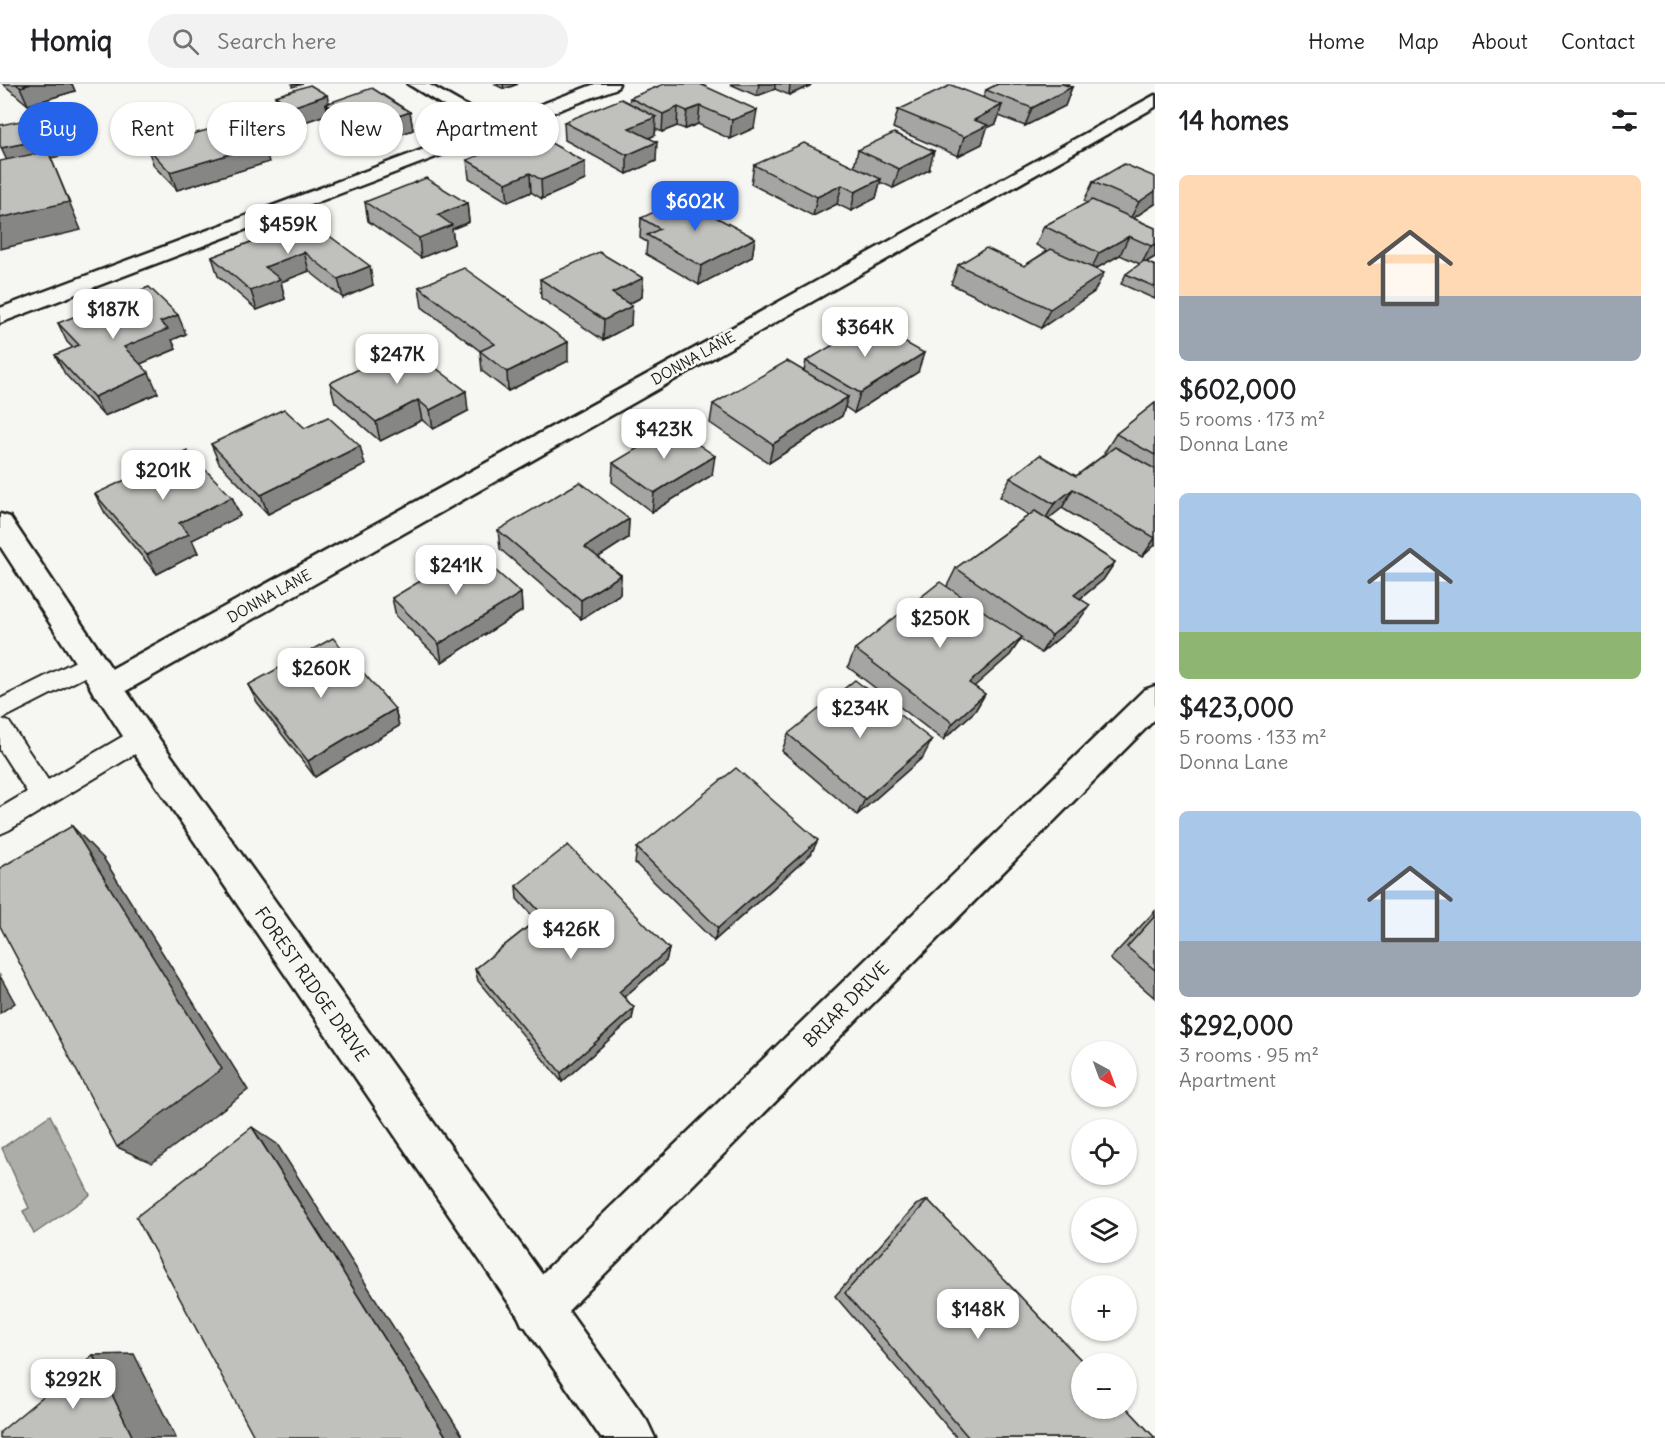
<!DOCTYPE html>
<meta charset="utf-8">
<style>
:root{--surface:#fff;--page:#f2f2f2;--text:#202124;--muted:#757577;--line:#e0e0e0;--accent:#2563eb}
body{margin:0;font-family:Delius,sans-serif;background:var(--page);color:var(--text);height:100vh;display:flex;flex-direction:column;font-size:22px;white-space:nowrap}
*{box-sizing:border-box;margin:0}
p{font-size:20px;color:var(--muted)}
.icon{flex:none;width:33px;height:33px;fill:none;stroke:currentColor;stroke-width:2;stroke-linecap:round;stroke-linejoin:round}
.map{position:relative;flex:1;overflow:hidden}
.panel{display:flex;flex-direction:column;background:var(--surface);width:510px}
.panel>*{flex:none}
.banner{position:absolute;left:18px;top:18px;width:570px;height:54px;display:flex;gap:12px}
.needle{width:39px;rotate:139deg}
.controls{position:absolute;left:1071px;top:957px;display:grid;gap:12px}
.controls a{display:grid;place-items:center;width:66px;height:66px;border-radius:50%;background:var(--surface);box-shadow:0 2px 4px #0004;font-size:30px}
.price{position:absolute;translate:-50% -51px;padding:0 14px;border-radius:12px;background:#fff;color:#222;font-size:20px;line-height:39px;filter:drop-shadow(0 2px 3px #0008)}
.price::after{content:'';position:absolute;left:50%;top:36px;width:18px;height:14px;margin-left:-9px;background:inherit;clip-path:polygon(0 0,100% 0,50% 100%)}
.price.active{background:var(--accent);color:#fff}
ul{padding:0;list-style:none}
li{display:grid;align-content:center;gap:12px;height:318px;padding:0 24px}
li span{display:grid;place-items:center;height:186px;border-radius:9px;color:#555}
li>.icon{margin-inline-start:auto}
span .icon{width:108px;height:108px;fill:#fffc;stroke-width:1}
li b{font-size:26px}
h2{display:flex;justify-content:space-between;align-items:center;height:72px;padding:0 24px;font-size:26px}
.tag{padding:0 21px;border-radius:27px;background:var(--surface);box-shadow:0 2px 4px #0004;font-size:21px;line-height:54px}
.tag.active{background:var(--accent);color:#fff}
header{display:flex;align-items:center;gap:36px;box-sizing:border-box;height:84px;padding:0 30px;background:var(--surface);border-bottom:2px solid var(--line)}
header strong{font-size:28px}
nav{display:flex;gap:33px;margin-inline-start:auto;font-size:21px}
.search{width:420px;height:54px;background:var(--page);display:flex;align-items:center;gap:15px;box-sizing:border-box;padding:0 21px;border-radius:33px;color:var(--muted);font-size:22px}
main{display:flex;flex:1;min-height:0}
.map>svg:first-child{display:block}
.water{fill:#acaca9;stroke:#727271;stroke-width:1.5}
.lines{fill:none;stroke-linecap:round;stroke-linejoin:round}
.lane-casing{stroke:#1c1c1c;stroke-width:4}
.street-casing{stroke:#1c1c1c;stroke-width:5}
.secondary-casing{stroke:#1c1c1c;stroke-width:5}
.lane{fill:#f6f6f2;fill-rule:evenodd}
.street{fill:#f6f6f2;fill-rule:evenodd}
.secondary{fill:#f6f6f2;fill-rule:evenodd}
.wall{fill:#a5a5a3;stroke:#1c1c1c;stroke-width:1.5}
.shaded-wall{fill:#868684;stroke:#1c1c1c;stroke-width:1.5}
.building{fill:#c0c0bd;stroke:#1c1c1c;stroke-width:1.5}
.labels{text-anchor:middle;dominant-baseline:central;stroke-width:5;stroke-linejoin:round;paint-order:stroke}
.far-street-label{font-size:15px;fill:#1c1c1c;stroke:#f6f6f2}
.street-label{font-size:18px;fill:#1c1c1c;stroke:#f6f6f2}
</style>
<header>
<strong>Homiq</strong>
<div class="search"><svg class="icon" aria-label="search" viewBox="0 0 24 24"><circle cx="10" cy="10" r="6"/><path d="M15 15l6 6"/></svg>Search here</div>
<nav><a>Home</a><a>Map</a><a>About</a><a>Contact</a></nav>
</header>
<main>
<div class="map">
<svg width="1155" height="1354" viewBox="0 0 1155 1354">
<rect width="100%" height="100%" fill="#f6f6f2"/>
<filter id="ink" filterUnits="userSpaceOnUse"><feTurbulence type="fractalNoise" baseFrequency=".0167" numOctaves="2"/><feDisplacementMap in="SourceGraphic" scale="12" xChannelSelector="R" yChannelSelector="G"/><feConvolveMatrix kernelMatrix="1 2 1 2 8 2 1 2 1" color-interpolation-filters="sRGB"/></filter>
<g filter="url(#ink)">
<!-- water -->
<path class="water" d="M50 1031 90 1111 34 1150 23 1127 29 1124 2 1064Z"/>
<g class="lines">
<defs>
<path id="lane" d="M90 570 98 572 102 579 98 586 2 635 9 638 48 696 132 647 141 644 150 647 154 654 150 661 9 746 0 750V724L27 708 0 666V615Z"/>
<g id="street">
<path d="M408 0H428L495 38 595 0H619L617 4 0 239V224L480 44Z"/>
<path d="M1155 11V23L117 612 106 615 95 612 90 603 95 594Z"/>
<path d="M1155 602V635L554 1241 538 1248 522 1241 515 1225 522 1209 1144 606Z"/>
</g>
<path id="secondary" d="M0 430 10 433 152 645 647 1337 655 1354H601L130 663 0 462Z"/>
</defs>
<!-- lane casing -->
<use href="#lane" class="lane-casing"/>
<!-- street casing -->
<use href="#street" class="street-casing"/>
<!-- secondary casing -->
<use href="#secondary" class="secondary-casing"/>
<!-- lane -->
<use href="#lane" class="lane"/>
<!-- street -->
<use href="#street" class="street"/>
<!-- secondary -->
<use href="#secondary" class="secondary"/>
</g>
<!-- wall -->
<g class="wall">
<path d="M3 0H72L75 7 28 21Z"/>
<path d="M494 0H518L504 5Z"/>
<path d="M664 0 754 44 730 55 698 40 685 45 677 42 662 48 656 45 655 51 649 54 656 77 627 90 565 56 564 38 629 19 630 14Z"/>
<path d="M730 0H811L810 2 789 11 775 5 757 12Z"/>
<path d="M998 0H1069L1066 2 1072 3 1065 22 1025 42 999 32 996 40 987 44 982 60 958 72 893 44 898 26 983 14 986 6Z"/>
<path d="M275 12 410 28 413 46 350 68 336 59 332 40H333L330 38 328 30 296 41 280 30Z"/>
<path d="M147 63 269 78 177 106 154 82Z"/>
<path d="M858 66 929 86 893 104 880 98 876 114 851 127 837 120 813 132 751 100 754 81 854 83Z"/>
<path d="M467 76 585 96 542 115 531 108 508 118 469 94Z"/>
<path d="M1093 98 1155 120 1133 134 1155 144V173L1146 178 1155 182V215L1121 200 1126 190 1140 180 1120 171 1095 185 1094 208 1041 244 951 200 958 181 1024 182 1047 167 1036 161 1044 142 1087 119 1084 117Z"/>
<path d="M365 118 467 119 469 138 452 145 454 160 421 174 368 137Z"/>
<path d="M641 134 755 154 752 173 699 201 646 170 647 158 640 154Z"/>
<path d="M308 136 373 201 343 214 309 187 281 198 285 215 257 226 218 192 212 173Z"/>
<path d="M643 194 642 213 629 220 631 241 603 256 541 214 540 195Z"/>
<path d="M419 203 568 277 508 307 482 287 480 267 422 223Z"/>
<path d="M58 239 186 250 172 256 176 265 140 280 158 309 104 332 65 290 55 271 73 264 67 258Z"/>
<path d="M806 277 918 288 854 329 845 323 842 332 769 379 710 339 713 320 804 287Z"/>
<path d="M330 299 468 327 433 345 422 336 380 357 335 318Z"/>
<path d="M1155 319V461L1142 473 1062 424 1048 435 1115 478 1103 496 1080 515 1077 539 1041 569 1021 555 1010 571 974 602 985 610 975 627 943 656 848 583 855 565 947 502 956 484 1029 431 1000 413 1010 394 1076 392 1105 370 1104 369 1116 350Z"/>
<path d="M305 344 365 381 268 430 219 379 211 360Z"/>
<path d="M613 379 712 391 652 428 612 398Z"/>
<path d="M95 410 232 413 240 432 192 456 198 469 157 490 105 429Z"/>
<path d="M629 435 628 454 598 473 621 491 620 510 581 535 500 465 498 446Z"/>
<path d="M521 509 522 527 442 578 396 532 392 514Z"/>
<path d="M248 601 395 625 399 642 315 693 257 618Z"/>
<path d="M788 650 923 673 857 731 782 667Z"/>
<path d="M637 764 811 770 714 857 635 779Z"/>
<path d="M516 802 669 865 666 877 624 913 634 924 632 935 562 998 478 897 475 885 536 836 517 815Z"/>
<path d="M1155 827V914L1110 875Z"/>
<path d="M928 1116 1155 1354H957L835 1212 916 1121Z"/>
</g>
<!-- shaded-wall -->
<g class="shaded-wall">
<path d="M31 0H72L75 7 28 21 20 3Z"/>
<path d="M292 0H303L292 3Z"/>
<path d="M503 0H518L504 5Z"/>
<path d="M759 0H775V5L757 12Z"/>
<path d="M790 0H811L810 2 789 11Z"/>
<path d="M1072 3 1065 22 1025 42 1032 24Z"/>
<path d="M327 11 329 21 326 20 328 30 296 41 292 23Z"/>
<path d="M1002 21 996 40 987 44 982 60 958 72 964 53 974 36Z"/>
<path d="M700 22 698 40 685 45 687 27Z"/>
<path d="M678 23 677 42 662 48 663 30Z"/>
<path d="M757 26 754 44 730 55 732 36Z"/>
<path d="M410 28 413 46 350 68 346 50Z"/>
<path d="M656 33 655 51 629 63V44Z"/>
<path d="M76 49 83 67 51 74 81 146 0 165V134L10 83 1 64Z"/>
<path d="M657 58 656 77 627 90V71Z"/>
<path d="M264 60 269 78 177 106 170 88Z"/>
<path d="M934 67 929 86 893 104 899 85Z"/>
<path d="M585 78V96L542 115 541 96Z"/>
<path d="M530 89 531 108 508 118 506 99Z"/>
<path d="M881 95 876 114 851 127 855 108Z"/>
<path d="M842 101 837 120 813 132 817 113Z"/>
<path d="M1155 107V120L1129 137 1139 118Z"/>
<path d="M467 119 469 138 452 145 454 160 421 174 419 154 438 131Z"/>
<path d="M1129 152 1120 171 1090 188 1099 169Z"/>
<path d="M755 154 752 173 699 201 701 182Z"/>
<path d="M1155 160V173L1141 181 1151 162Z"/>
<path d="M304 168 309 187 281 198 285 215 257 226 251 207 265 183Z"/>
<path d="M370 182 373 201 343 214 338 195Z"/>
<path d="M1104 189 1094 208 1041 244 1050 225Z"/>
<path d="M643 194 642 213 611 229 612 209Z"/>
<path d="M632 222 631 241 603 256 604 236Z"/>
<path d="M178 231 186 250 172 256 176 265 133 283 124 263 160 238Z"/>
<path d="M568 258V277L508 307 507 288Z"/>
<path d="M924 269 918 288 854 329 860 309Z"/>
<path d="M149 289 158 309 104 332 94 313Z"/>
<path d="M466 307 468 327 433 345 430 326Z"/>
<path d="M848 313 842 332 769 379 773 360Z"/>
<path d="M418 316 422 336 380 357 376 338Z"/>
<path d="M360 362 365 381 268 430 261 411Z"/>
<path d="M715 372 712 391 652 428 654 409Z"/>
<path d="M1073 405 1062 424 1043 439 1054 420Z"/>
<path d="M232 413 240 432 192 456 198 469 157 490 147 471 179 439Z"/>
<path d="M629 435 628 454 585 482V463Z"/>
<path d="M1155 454V461L1142 473Z"/>
<path d="M1115 478 1103 496 1062 529 1074 511Z"/>
<path d="M621 491 620 510 581 535V516Z"/>
<path d="M521 509 522 527 442 578 439 560Z"/>
<path d="M1090 521 1077 539 1041 569 1052 551Z"/>
<path d="M1022 553 1010 571 959 616 969 599Z"/>
<path d="M985 610 975 627 943 656 953 639Z"/>
<path d="M395 625 399 642 315 693 308 677Z"/>
<path d="M932 656 923 673 857 731 865 715Z"/>
<path d="M72 742 104 775 248 1006 152 1079 117 1063Z"/>
<path d="M818 756 811 770 714 857 718 844Z"/>
<path d="M669 865 666 877 617 919 619 908Z"/>
<path d="M0 892 15 919 0 929Z"/>
<path d="M634 924 632 935 562 998 561 989Z"/>
<path d="M252 1043 277 1060 464 1354H447Z"/>
<path d="M134 1270 176 1354H133L93 1271Z"/>
</g>
<!-- building -->
<g class="building">
<path d="M16 0H31L20 3Z"/>
<path d="M664 0H700L757 26 732 36 700 22 687 27 678 23 663 30 630 14Z"/>
<path d="M998 0H1062L1072 3 1032 24 986 6Z"/>
<path d="M310 1 327 11 292 23 275 12Z"/>
<path d="M951 1 1002 21 974 36 988 41 964 53 898 26Z"/>
<path d="M372 4 410 28 346 50 332 40 349 35 326 20Z"/>
<path d="M621 15 656 33 629 44 657 58 627 71 564 38Z"/>
<path d="M66 28 76 49 1 64 0 61V41Z"/>
<path d="M239 37 264 60 170 88 147 63Z"/>
<path d="M533 49 585 78 541 96 530 89 506 99 467 76Z"/>
<path d="M894 49 934 67 899 85 858 66Z"/>
<path d="M804 59 881 95 855 108 842 101 817 113 754 81Z"/>
<path d="M48 67 69 118 0 134V77Z"/>
<path d="M1124 80 1155 93V107L1139 118 1093 98Z"/>
<path d="M426 94 467 119 438 131 452 141 419 154 365 118Z"/>
<path d="M682 115 755 154 701 182 647 151 660 145 641 134Z"/>
<path d="M1092 116 1155 144V160L1151 162 1129 152 1099 169 1044 142Z"/>
<path d="M308 136 370 182 338 195 304 168 265 183 280 195 251 207 212 173Z"/>
<path d="M986 164 1024 182 1051 165 1104 189 1050 225 958 181Z"/>
<path d="M599 168 643 194 612 209 632 222 604 236 540 195Z"/>
<path d="M1144 177 1155 182V203L1126 190Z"/>
<path d="M464 184 568 258 507 288 480 267 495 260 419 203Z"/>
<path d="M149 203 178 231 160 238 168 245 124 263 149 289 94 313 55 271 79 261 58 239Z"/>
<path d="M870 239 924 269 860 309 806 277Z"/>
<path d="M407 262 466 307 430 326 418 316 376 338 330 299Z"/>
<path d="M787 277 848 313 773 360 713 320Z"/>
<path d="M1155 319V371L1116 350Z"/>
<path d="M284 325 305 344 328 333 360 362 261 411 211 360Z"/>
<path d="M673 343 715 372 654 409 613 379Z"/>
<path d="M1115 363 1155 385V454L1073 405 1054 420 1010 394 1040 371 1076 392Z"/>
<path d="M187 367 232 413 179 439 189 450 147 471 95 410Z"/>
<path d="M580 398 629 435 585 463 621 491 581 516 498 446Z"/>
<path d="M1035 427 1115 478 1074 511 1090 521 1052 551 956 484Z"/>
<path d="M472 466 521 509 439 560 392 514Z"/>
<path d="M940 498 1022 553 969 599 985 610 953 639 855 565Z"/>
<path d="M333 554 395 625 308 677 248 601Z"/>
<path d="M855 596 932 656 865 715 788 650Z"/>
<path d="M736 684 818 756 718 844 637 764Z"/>
<path d="M72 742 222 985 117 1063 0 842V784Z"/>
<path d="M568 761 669 865 619 908 634 924 561 989 475 885 543 831 516 802Z"/>
<path d="M1155 832V886L1127 863Z"/>
<path d="M252 1043 447 1354H255L136 1133Z"/>
<path d="M928 1116 1085 1280H1082V1324H1126V1323L1155 1354H969L845 1209Z"/>
<path d="M93 1271 133 1354H0V1348Z"/>
</g>
</g>
<g class="labels">
<!-- far-street labels -->
<g class="far-street-label">
<text transform="translate(693 274) rotate(-29)">DONNA LANE</text>
<text transform="translate(269 512) rotate(-29)">DONNA LANE</text>
</g>
<!-- street labels -->
<g class="street-label">
<text transform="translate(312 900) rotate(55)">FOREST RIDGE DRIVE</text>
<text transform="translate(846 920) rotate(-45)">BRIAR DRIVE</text>
</g>
</g>
</svg>
<div class="controls">
<a><svg class="needle" viewBox="-14 -14 28 28"><path d="M0-13l5 13h-10z" fill="#e53935"/><path d="M0 13l5-13h-10z" fill="#757577"/></svg></a>
<a><svg class="icon" aria-label="locate" viewBox="0 0 24 24"><circle cx="12" cy="12" r="6"/><path d="M12 2v4M12 18v4M2 12h4M18 12h4"/></svg></a>
<a><svg class="icon" aria-label="layers" viewBox="0 0 24 24"><path d="M12 4l9 5-9 5-9-5zM3 14l9 5 9-5"/></svg></a>
<a>+</a>
<a>−</a>
</div>
<b class="price active" style="left:695px;top:148px">$602K</b>
<b class="price" style="left:288px;top:171px">$459K</b>
<b class="price" style="left:113px;top:256px">$187K</b>
<b class="price" style="left:865px;top:274px">$364K</b>
<b class="price" style="left:397px;top:301px">$247K</b>
<b class="price" style="left:664px;top:376px">$423K</b>
<b class="price" style="left:163px;top:417px">$201K</b>
<b class="price" style="left:456px;top:512px">$241K</b>
<b class="price" style="left:940px;top:565px">$250K</b>
<b class="price" style="left:321px;top:615px">$260K</b>
<b class="price" style="left:860px;top:655px">$234K</b>
<b class="price" style="left:571px;top:876px">$426K</b>
<b class="price" style="left:978px;top:1256px">$148K</b>
<b class="price" style="left:73px;top:1326px">$292K</b>
<div class="banner">
<a class="tag active">Buy</a>
<a class="tag">Rent</a>
<a class="tag">Filters</a>
<a class="tag">New</a>
<a class="tag">Apartment</a>
</div>
</div>
<section class="panel">
<h2>14 homes<svg class="icon" aria-label="filters" viewBox="0 0 24 24"><path d="M4 7h16M4 17h16"/><circle cx="9" cy="7" r="2"/><circle cx="15" cy="17" r="2"/></svg></h2>
<ul>
<li><span style="background:linear-gradient(#ffd9b3 65%,#9aa5b1 0)"><svg class="icon" aria-label="home" viewBox="0 0 24 24"><path d="M3 11l9-7 9 7M6 9v11h12V9"/></svg></span><div><b>$602,000</b><p>5 rooms · 173 m²</p><p>Donna Lane</p></div></li>
<li><span style="background:linear-gradient(#a9c7e8 75%,#8fb573 0)"><svg class="icon" aria-label="home" viewBox="0 0 24 24"><path d="M3 11l9-7 9 7M6 9v11h12V9"/></svg></span><div><b>$423,000</b><p>5 rooms · 133 m²</p><p>Donna Lane</p></div></li>
<li><span style="background:linear-gradient(#a9c7e8 70%,#9aa5b1 0)"><svg class="icon" aria-label="home" viewBox="0 0 24 24"><path d="M3 11l9-7 9 7M6 9v11h12V9"/></svg></span><div><b>$292,000</b><p>3 rooms · 95 m²</p><p>Apartment</p></div></li>
</ul>
</section>
</main>
